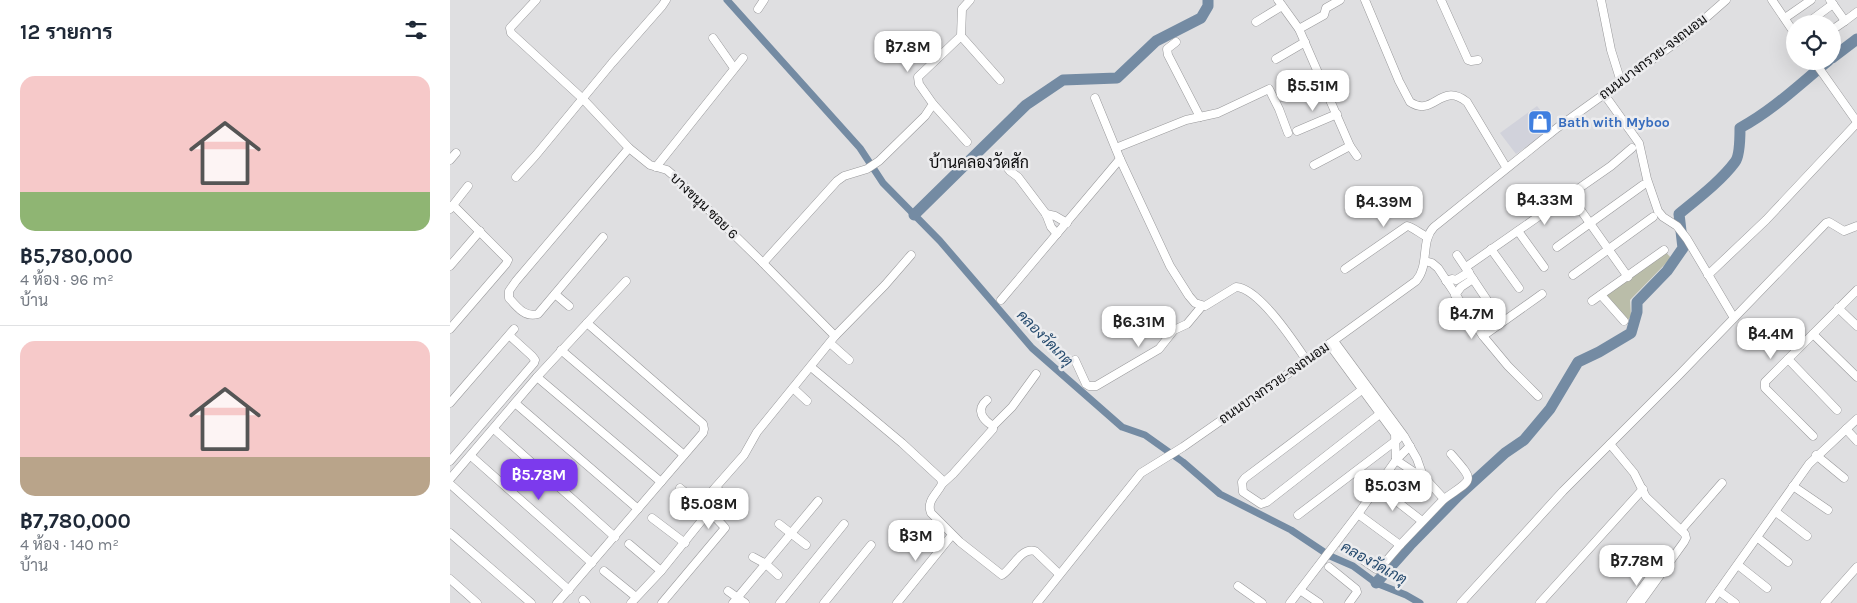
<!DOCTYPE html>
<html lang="th">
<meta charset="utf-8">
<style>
:root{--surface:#fff;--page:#f6f6f7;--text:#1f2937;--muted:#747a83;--line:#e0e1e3;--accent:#7c3aed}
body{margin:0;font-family:Karla,Sarabun,sans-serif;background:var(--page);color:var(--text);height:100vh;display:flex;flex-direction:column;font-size:19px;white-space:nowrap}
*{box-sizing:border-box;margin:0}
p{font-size:16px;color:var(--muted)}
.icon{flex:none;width:28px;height:28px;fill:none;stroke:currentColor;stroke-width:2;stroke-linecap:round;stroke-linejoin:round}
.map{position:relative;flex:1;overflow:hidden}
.details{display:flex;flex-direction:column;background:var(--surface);width:450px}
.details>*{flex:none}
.controls{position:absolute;left:1336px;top:15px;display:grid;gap:10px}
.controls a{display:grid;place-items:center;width:55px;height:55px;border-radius:50%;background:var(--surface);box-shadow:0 5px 20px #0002;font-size:25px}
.price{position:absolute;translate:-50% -42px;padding:0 11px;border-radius:10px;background:#fff;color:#222;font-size:16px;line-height:32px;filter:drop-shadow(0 1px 2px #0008)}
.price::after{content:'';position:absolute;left:50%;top:30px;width:15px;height:11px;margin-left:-8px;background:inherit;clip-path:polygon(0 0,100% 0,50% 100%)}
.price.current{background:var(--accent);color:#fff}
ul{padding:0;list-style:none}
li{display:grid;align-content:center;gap:10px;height:265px;padding:0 20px}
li+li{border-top:1px solid var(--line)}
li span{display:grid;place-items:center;height:155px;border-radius:15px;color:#555}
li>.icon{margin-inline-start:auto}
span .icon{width:90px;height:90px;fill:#fffc;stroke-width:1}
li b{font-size:21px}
h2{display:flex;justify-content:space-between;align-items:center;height:60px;padding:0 20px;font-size:21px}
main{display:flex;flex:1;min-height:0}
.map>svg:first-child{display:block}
.built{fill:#d1d2db}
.green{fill:#babda9}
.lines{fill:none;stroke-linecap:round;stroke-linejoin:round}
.canal{stroke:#748ba3;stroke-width:7}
.river{stroke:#748ba3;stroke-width:11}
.minor-casing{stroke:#99999b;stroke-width:9}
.minor{stroke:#fff;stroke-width:8}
.labels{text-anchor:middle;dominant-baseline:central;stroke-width:5;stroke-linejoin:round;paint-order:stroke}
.street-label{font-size:14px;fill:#0c0c0d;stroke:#ececee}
.shop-label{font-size:14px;font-weight:bold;fill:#366cbe;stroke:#ececee;text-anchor:start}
.water-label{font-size:15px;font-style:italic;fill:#254a6e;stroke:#ececee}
.quarter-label{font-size:16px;fill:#0c0c0d;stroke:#ececee}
</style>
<main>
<section class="details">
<h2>12 รายการ<svg class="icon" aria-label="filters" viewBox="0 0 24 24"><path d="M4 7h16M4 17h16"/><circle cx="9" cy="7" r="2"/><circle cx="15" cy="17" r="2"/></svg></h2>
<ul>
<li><span style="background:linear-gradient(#f6c9c9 75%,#8fb573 0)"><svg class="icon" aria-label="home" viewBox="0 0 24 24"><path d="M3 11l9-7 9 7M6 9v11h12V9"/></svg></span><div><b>฿5,780,000</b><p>4 ห้อง · 96 m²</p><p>บ้าน</p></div></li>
<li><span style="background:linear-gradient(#f6c9c9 75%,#b9a48a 0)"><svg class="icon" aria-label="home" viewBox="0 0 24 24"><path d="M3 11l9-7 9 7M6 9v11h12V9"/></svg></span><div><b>฿7,780,000</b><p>4 ห้อง · 140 m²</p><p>บ้าน</p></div></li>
</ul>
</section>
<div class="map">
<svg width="1407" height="603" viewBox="0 0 1407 603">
<rect width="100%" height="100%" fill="#dfdfe1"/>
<!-- built -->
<path class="built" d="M1087 106 1104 127 1066 154 1050 133Z"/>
<!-- green -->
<path class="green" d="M1214 250 1221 258 1180 300 1181 316 1178 320 1150 293Z"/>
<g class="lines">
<!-- canal -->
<path class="canal" d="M277 0 410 148 433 183 490 241 582 348 672 427 695 435 733 462 770 494 841 530 880 556 903 566 926 583 956 595 970 603"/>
<!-- river -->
<g class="river">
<path d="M1382 58 1407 39"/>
<path d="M464 215 576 105 613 80 667 78 706 41 751 18 758 6V0"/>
<path d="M926 583 960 545 1008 496 1055 453 1074 440 1100 409 1128 362 1149 352 1181 333 1187 312V302L1217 271 1233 248 1229 214C1247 199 1271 181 1285 162 1290 156 1290 135 1290 128 1322 111 1350 84 1378 61"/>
</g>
<defs>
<g id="minor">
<path d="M86 0 60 28 61 33 133 99 179 148 200 165 217 170 224 176 313 263 385 336"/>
<path d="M828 0 849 29 874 15 876 8 890 0"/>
<path d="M915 0 949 81 960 102C984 118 990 81 1017 102L1056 167"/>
<path d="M991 0 1018 60 1021 61 1028 60"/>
<path d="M1151 0 1161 50 1171 82"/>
<path d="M1322 0 1345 34"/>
<path d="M1380 0 1395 21 1407 12"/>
<path d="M308 9 314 0"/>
<path d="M1335 18 1361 0"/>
<path d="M1360 21 1383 4"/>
<path d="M806 22 832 6"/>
<path d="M849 29 900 146 864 165"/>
<path d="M1382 30 1395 21"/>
<path d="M511 36 550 80"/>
<path d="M263 38 284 68"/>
<path d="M726 42 717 49 718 55 750 117"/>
<path d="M826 59 855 42"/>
<path d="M1364 61 1407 122"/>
<path d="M1154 94 1189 143 1197 179 1208 211 1213 217 1227 226 1237 239 1284 318"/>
<path d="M832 97 872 79"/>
<path d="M645 98 670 159 720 266 739 296 745 303 755 306 786 287C809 288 844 342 857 361"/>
<path d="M483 104 517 142"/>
<path d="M847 131 887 114"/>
<path d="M900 146 907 156"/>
<path d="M666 148 736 120 768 113 819 89 829 109 838 133"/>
<path d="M0 160 6 153"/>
<path d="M553 162 560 171 568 177 596 214 601 227 607 234"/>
<path d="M206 167 293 58"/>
<path d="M66 177 86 155 162 63 212 6 216 0"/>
<path d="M1120 195 1178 277"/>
<path d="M0 209 18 186"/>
<path d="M596 214 605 216 617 223"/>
<path d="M1068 231 1094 267"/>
<path d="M153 237 88 314C75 318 67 307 59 298V291L66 281 179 148"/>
<path d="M1107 247 1193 185"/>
<path d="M1041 249 1069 288"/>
<path d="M1007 255 1039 303"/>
<path d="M975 261 982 263 988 268 1033 336 1058 366 1088 396"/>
<path d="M313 263 387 181 394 176 417 169 429 161 475 116 483 104 469 84 468 77 511 36 512 9 520 0"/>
<path d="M0 266 30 231"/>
<path d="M1016 267 1161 166 1182 148"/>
<path d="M895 269 957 226C961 226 971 234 977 237"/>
<path d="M1123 275 1203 217"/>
<path d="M1258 275 1316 220 1407 123"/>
<path d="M996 281 1002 279 1006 280 1019 272"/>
<path d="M105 294 119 306"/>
<path d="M1005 295 1011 287 1023 279"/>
<path d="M1151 295 1174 321"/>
<path d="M551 300 670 159"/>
<path d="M1142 301 1214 250"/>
<path d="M1388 308 1407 326"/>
<path d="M0 329 56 264 58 260 3 205"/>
<path d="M1363 334 1407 377"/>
<path d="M1033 336 1092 294"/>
<path d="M884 341 954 436 967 459 973 476"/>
<path d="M380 343 399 360"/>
<path d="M879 344 945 434 946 460"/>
<path d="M111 350 234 455"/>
<path d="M1338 359 1387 410"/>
<path d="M625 360 636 384 639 386H646L709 349 724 330 737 324 752 306"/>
<path d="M361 367 452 443 491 479 492 484C487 494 476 501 481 513L510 542 552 575C563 568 571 547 585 551L609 574"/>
<path d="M87 377 211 482"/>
<path d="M343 388 357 401"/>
<path d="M913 389 795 478 792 482 793 492 811 504 817 502 931 413"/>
<path d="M0 403 64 329"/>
<path d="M65 403 188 509"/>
<path d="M543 426 562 407 586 374"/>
<path d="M44 429 165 537"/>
<path d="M1396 429 1407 441"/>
<path d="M1363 436 1315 388V382L1407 290"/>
<path d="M1160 444 1184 473 1196 497 1235 534 1236 538 1234 542 1190 603"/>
<path d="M1366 455 1394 478"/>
<path d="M21 456 142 563"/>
<path d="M946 460 964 472 973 476 994 499C1023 478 1026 483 1001 454"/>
<path d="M0 461 84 363 85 360 82 356 60 336"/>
<path d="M0 479 87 377 176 281"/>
<path d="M0 484 119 590"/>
<path d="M492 484 503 474 543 429V426C533 420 525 410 537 400"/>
<path d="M927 486 972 521"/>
<path d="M1343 486 1378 510"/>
<path d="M266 487 277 500"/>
<path d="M1326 512 1357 536"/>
<path d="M848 515 948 439"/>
<path d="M202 518 235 543"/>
<path d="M329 524 356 545"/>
<path d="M1232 529 1272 483"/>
<path d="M0 533 81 603"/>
<path d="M1308 538 1338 562"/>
<path d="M179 544 211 571"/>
<path d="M950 545 994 499"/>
<path d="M894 547 926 569 931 567 950 545 908 514"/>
<path d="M303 557 316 564 328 575"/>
<path d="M1288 565 1317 588"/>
<path d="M879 567 906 589 907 592 899 603"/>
<path d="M154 571 186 597"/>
<path d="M0 579 27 603"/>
<path d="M788 586 812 603"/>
<path d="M850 590 869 603"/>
<path d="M278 591 295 603"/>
<path d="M1269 591 1285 603"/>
<path d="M133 600 136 603"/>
<path d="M107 603 253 433 254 429 253 424 137 323"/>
<path d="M181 603 211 571 253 519C255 506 239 496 230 488"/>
<path d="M212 603 275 528C268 519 253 509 257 497L294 455 307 432 385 336 435 285 461 255"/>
<path d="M283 603 368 501"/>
<path d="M330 603 394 524"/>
<path d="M374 603 421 545"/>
<path d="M447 603 502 535"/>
<path d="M587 603 691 473 733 447 832 378 966 281C980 265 970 241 984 227L1107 128 1235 36 1276 0"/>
<path d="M840 603 908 514 946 460 960 446"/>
<path d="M1011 603 1113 491 1229 375 1376 223 1379 222 1394 231 1407 226"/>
<path d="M1090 603 1193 489"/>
<path d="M1181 603 1202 575"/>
<path d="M1260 603 1359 464 1407 419"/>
<path d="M1375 603 1407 567"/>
</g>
</defs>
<!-- minor casing -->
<use href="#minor" class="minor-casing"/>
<!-- minor -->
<use href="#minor" class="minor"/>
</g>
<!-- icons -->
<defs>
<symbol id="shop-square" viewBox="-11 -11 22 22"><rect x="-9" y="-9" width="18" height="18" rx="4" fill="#3f7fe0" stroke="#ececee"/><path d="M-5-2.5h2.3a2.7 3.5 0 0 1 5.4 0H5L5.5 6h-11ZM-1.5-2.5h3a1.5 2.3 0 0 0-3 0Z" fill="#fff"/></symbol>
</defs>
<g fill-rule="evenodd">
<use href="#shop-square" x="1076" y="108" width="28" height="28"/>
</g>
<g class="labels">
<!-- street labels -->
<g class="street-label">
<text transform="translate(1203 57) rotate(-37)">ถนนบางกรวย-จงถนอม</text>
<text transform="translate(254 206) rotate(44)">บางขนุน ซอย 6</text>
<text transform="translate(824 383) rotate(-35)">ถนนบางกรวย-จงถนอม</text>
</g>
<!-- shop labels -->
<g class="shop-label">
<text x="1108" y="122">Bath with Myboo</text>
</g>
<!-- water labels -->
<g class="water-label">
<text transform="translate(595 338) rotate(45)">คลองวัดเกตุ</text>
<text transform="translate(924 563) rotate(29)">คลองวัดเกตุ</text>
</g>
<!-- quarter labels -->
<g class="quarter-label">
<text x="529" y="162">บ้านคลองวัดสัก</text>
</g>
</g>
</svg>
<div class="controls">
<a><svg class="icon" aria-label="locate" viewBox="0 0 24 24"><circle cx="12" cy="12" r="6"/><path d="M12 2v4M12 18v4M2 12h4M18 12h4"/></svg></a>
</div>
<b class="price" style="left:458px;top:73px">฿7.8M</b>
<b class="price" style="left:863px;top:112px">฿5.51M</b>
<b class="price" style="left:1095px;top:226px">฿4.33M</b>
<b class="price" style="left:934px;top:228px">฿4.39M</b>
<b class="price" style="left:1022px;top:340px">฿4.7M</b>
<b class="price" style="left:689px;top:348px">฿6.31M</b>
<b class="price" style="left:1321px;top:360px">฿4.4M</b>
<b class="price current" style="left:89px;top:501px">฿5.78M</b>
<b class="price" style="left:943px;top:512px">฿5.03M</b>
<b class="price" style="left:259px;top:530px">฿5.08M</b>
<b class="price" style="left:466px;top:562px">฿3M</b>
<b class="price" style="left:1187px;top:587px">฿7.78M</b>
</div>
</main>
